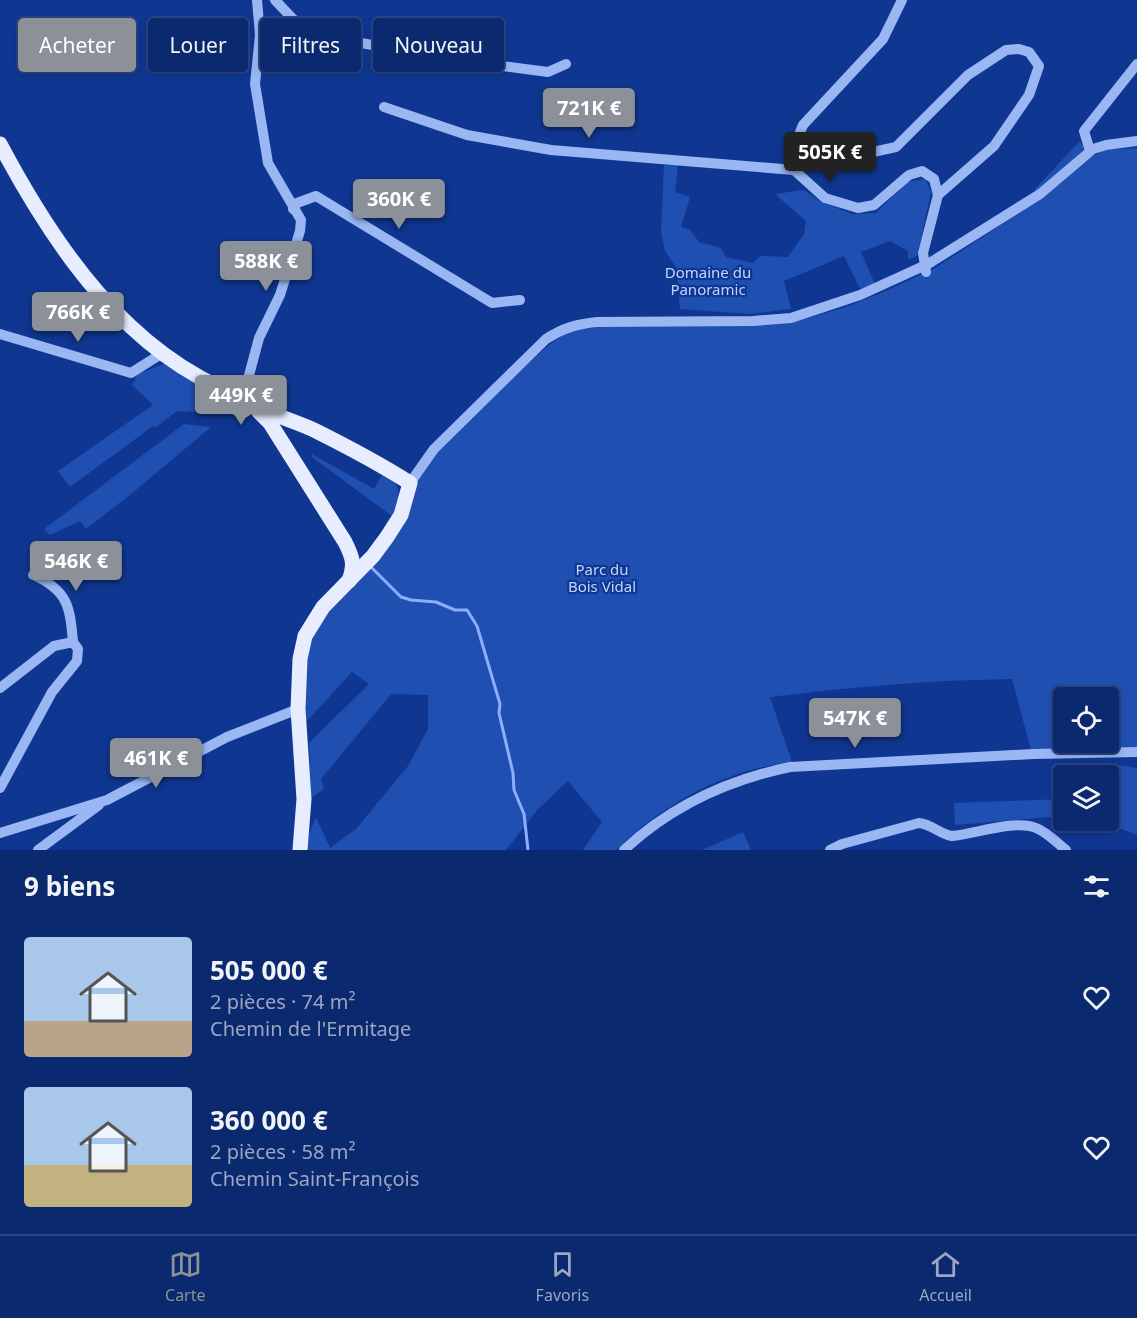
<!DOCTYPE html>
<html lang="fr">
<meta charset="utf-8">
<style>
:root{--surface:#0b296e;--page:#143173;--text:#f1f3f6;--muted:#9aa6c2;--line:#2b4581;--accent:#8c9099}
body{margin:0;font-family:"Noto Sans",sans-serif;background:var(--page);color:var(--text);height:100vh;display:flex;flex-direction:column;font-size:22px;white-space:nowrap}
*{box-sizing:border-box;margin:0}
p{font-size:20px;color:var(--muted)}
.icon{flex:none;width:33px;height:33px;fill:none;stroke:currentColor;stroke-width:2;stroke-linecap:round;stroke-linejoin:round}
.map{position:relative;height:850px;overflow:hidden}
.sheet{display:flex;flex-direction:column;background:var(--surface);flex:1}
.sheet>*{flex:none}
.hud{position:absolute;left:18px;top:18px;width:600px;height:54px;display:flex;gap:12px}
.fabs{position:absolute;left:1053px;top:687px;display:grid;gap:12px}
.fabs a{display:grid;place-items:center;width:66px;height:66px;border-radius:6px;background:var(--surface);box-shadow:0 3px 9px #0003,0 0 0 2px var(--line);font-size:30px}
.price{position:absolute;translate:-50% -51px;padding:0 14px;border-radius:6px;background:var(--accent);color:#fff;font-size:20px;line-height:39px;filter:drop-shadow(0 2px 3px #0008)}
.price::after{content:'';position:absolute;left:50%;top:36px;width:18px;height:14px;margin-left:-9px;background:inherit;clip-path:polygon(0 0,100% 0,50% 100%)}
.price.current{background:#222;color:#fff}
ul{padding:0;list-style:none}
li{display:flex;align-items:center;gap:18px;height:150px;padding:0 24px}
li span{display:grid;place-items:center;flex:none;width:168px;height:120px;border-radius:6px;color:#555}
li>.icon{margin-inline-start:auto}
span .icon{width:72px;height:72px;fill:#fffc;stroke-width:1}
li b{font-size:26px}
h2{display:flex;justify-content:space-between;align-items:center;height:72px;padding:0 24px;font-size:26px}
.chip{padding:0 21px;border-radius:6px;background:var(--surface);box-shadow:0 3px 9px #0003,0 0 0 2px var(--line);font-size:21px;line-height:54px}
.chip.current{background:var(--accent);color:#fff}
.tab-bar{display:flex;justify-content:space-around;align-items:center;height:84px;border-top:2px solid var(--line);background:var(--surface);font-size:16px;color:var(--muted)}
.tab-bar a{display:grid;justify-items:center;gap:3px}
.tab-bar .current{color:var(--accent)}
.map>svg:first-child{display:block}
.green{fill:#204fb2;fill-rule:evenodd}
.lines{fill:none;stroke-linecap:round;stroke-linejoin:round}
.stream{stroke:#8baff8;stroke-width:3}
.minor{stroke:#9ab7f4;stroke-width:10}
.major{stroke:#e7edff;stroke-width:15}
.labels{text-anchor:middle;dominant-baseline:central;stroke-width:4.5;stroke-linejoin:round;paint-order:stroke}
.park-label{font-size:15px;fill:#c2d5fe;stroke:#0f3792}
</style>
<div class="map">
<svg width="1137" height="850" viewBox="0 0 1137 850">
<rect width="100%" height="100%" fill="#0f3792"/>
<!-- green -->
<g class="green">
<path d="M1079 142 1084 146 1083 151 1038 193 1035 192V189Z"/>
<path d="M1137 148V747L1031 750 1012 679C931 680 851 687 770 697L792 762C725 770 664 803 616 850H583L602 822 568 781 537 810 506 850H303L316 817 330 848 356 829 408 766 428 729V695L391 694 321 779 324 789 311 798 309 743 369 684 352 672 306 722 304 659 318 624 441 447 515 375 555 340 574 330 601 327 791 323 846 307 886 291 935 268 1044 197 1083 162 1104 150ZM1064 698H1108V742H1064Z"/>
<path d="M678 164 675 192 690 197 681 227 690 230 699 242 721 248 726 257 753 263 760 256 788 257 804 234 806 221 775 194 803 190 820 201 852 214 876 213 907 182 925 179 931 192 917 256 908 260V251L890 241 861 252 875 284 860 289 844 256 784 281 791 309 750 314 680 309 676 267 665 251 661 232 664 165Z"/>
<path d="M166 363 182 376 221 397 223 404 213 413 177 411 155 428 153 426 70 487 58 471 153 405 132 385 138 374Z"/>
<path d="M184 424 211 427 131 494 86 529 80 521 50 535 44 529Z"/>
<path d="M312 454 374 489 384 472C403 486 401 496 392 516L312 457Z"/>
<path d="M1112 764 1137 768V835L1101 821 1108 820 1109 785Z"/>
<path d="M1063 799V817H1049L955 825 954 803Z"/>
<path d="M743 832 751 850H702Z"/>
</g>
<g class="lines">
<!-- stream -->
<path class="stream" d="M370 566 401 597 411 600 436 602 455 610H467L477 626 500 704 499 713 513 773 514 790 524 814 528 850"/>
<!-- minor -->
<g class="minor">
<path d="M275 0 293 19 309 28 349 41 472 62 548 72 566 64"/>
<path d="M902 0 883 39 803 125 794 147V170L825 198 858 208 874 205 909 175 922 171 934 179 938 195 923 253 926 272"/>
<path d="M384 107 467 135 551 150 794 170"/>
<path d="M1090 151 1084 131 1137 64"/>
<path d="M873 152 896 147 968 75 1006 50 1019 49 1029 52 1039 66 1029 95 994 146 938 195"/>
<path d="M293 209 297 203 316 196 492 303 520 300"/>
<path d="M0 334 131 373 161 354"/>
<path d="M244 394 259 338 280 295 300 231 301 220 268 163 255 84 260 35 257 0"/>
<path d="M410 483 434 449 546 339C563 328 577 324 597 322L753 321 791 318 860 295 928 264 1040 194 1093 149 1106 145 1137 141"/>
<path d="M33 575C68 590 70 607 73 642"/>
<path d="M0 688 54 646 73 642 78 649 77 661 52 692 0 788"/>
<path d="M0 833 107 800 227 737 298 709"/>
<path d="M38 850 99 805"/>
<path d="M624 850C670 807 728 780 790 767L1033 754 1137 752"/>
<path d="M830 850 842 844 919 823C931 824 940 834 952 836 975 834 1015 819 1036 828 1047 832 1057 843 1066 850"/>
</g>
<!-- major -->
<g class="major">
<path d="M0 144C54 246 126 352 237 395"/>
<path d="M227 392 234 399V404L237 408 244 410 248 407"/>
<path d="M235 397 239 394 246 395C264 415 292 419 316 431 348 447 380 464 410 483L401 515 387 537 373 556 323 607 305 636 300 659 298 709 304 799 300 850"/>
<path d="M258 411 270 423 345 542C353 558 355 564 349 581"/>
</g>
</g>
<g class="labels">
<!-- park labels -->
<g class="park-label">
<text x="708" y="272">Domaine du<tspan x="708" dy="17">Panoramic</tspan></text>
<text x="602" y="569">Parc du<tspan x="602" dy="17">Bois Vidal</tspan></text>
</g>
</g>
</svg>
<div class="fabs">
<a><svg class="icon" aria-label="locate" viewBox="0 0 24 24"><circle cx="12" cy="12" r="6"/><path d="M12 2v4M12 18v4M2 12h4M18 12h4"/></svg></a>
<a><svg class="icon" aria-label="layers" viewBox="0 0 24 24"><path d="M12 4l9 5-9 5-9-5zM3 14l9 5 9-5"/></svg></a>
</div>
<b class="price" style="left:589px;top:139px">721K €</b>
<b class="price current" style="left:830px;top:183px">505K €</b>
<b class="price" style="left:399px;top:230px">360K €</b>
<b class="price" style="left:266px;top:292px">588K €</b>
<b class="price" style="left:78px;top:343px">766K €</b>
<b class="price" style="left:241px;top:426px">449K €</b>
<b class="price" style="left:76px;top:592px">546K €</b>
<b class="price" style="left:855px;top:749px">547K €</b>
<b class="price" style="left:156px;top:789px">461K €</b>
<div class="hud">
<a class="chip current">Acheter</a>
<a class="chip">Louer</a>
<a class="chip">Filtres</a>
<a class="chip">Nouveau</a>
</div>
</div>
<section class="sheet">
<h2>9 biens<svg class="icon" aria-label="filters" viewBox="0 0 24 24"><path d="M4 7h16M4 17h16"/><circle cx="9" cy="7" r="2"/><circle cx="15" cy="17" r="2"/></svg></h2>
<ul>
<li><span style="background:linear-gradient(#a9c7e8 70%,#b9a48a 0)"><svg class="icon" aria-label="home" viewBox="0 0 24 24"><path d="M3 11l9-7 9 7M6 9v11h12V9"/></svg></span><div><b>505 000 €</b><p>2 pièces · 74 m²</p><p>Chemin de l'Ermitage</p></div><svg class="icon" aria-label="heart" viewBox="0 0 24 24"><path d="M12 20l-8-8c-3-5 5-10 8-4 3-6 11-1 8 4z"/></svg></li>
<li><span style="background:linear-gradient(#a9c7e8 65%,#c2b280 0)"><svg class="icon" aria-label="home" viewBox="0 0 24 24"><path d="M3 11l9-7 9 7M6 9v11h12V9"/></svg></span><div><b>360 000 €</b><p>2 pièces · 58 m²</p><p>Chemin Saint-François</p></div><svg class="icon" aria-label="heart" viewBox="0 0 24 24"><path d="M12 20l-8-8c-3-5 5-10 8-4 3-6 11-1 8 4z"/></svg></li>
</ul>
</section>
<nav class="tab-bar">
<a class="current"><svg class="icon" aria-label="map" viewBox="0 0 24 24"><path d="M3 6l6-2 6 2 6-2v14l-6 2-6-2-6 2zM9 4v14M15 6v14"/></svg>Carte</a>
<a><svg class="icon" aria-label="saved" viewBox="0 0 24 24"><path d="M7 4h10v16l-5-4-5 4z"/></svg>Favoris</a>
<a><svg class="icon" aria-label="home" viewBox="0 0 24 24"><path d="M3 11l9-7 9 7M6 9v11h12V9"/></svg>Accueil</a>
</nav>
